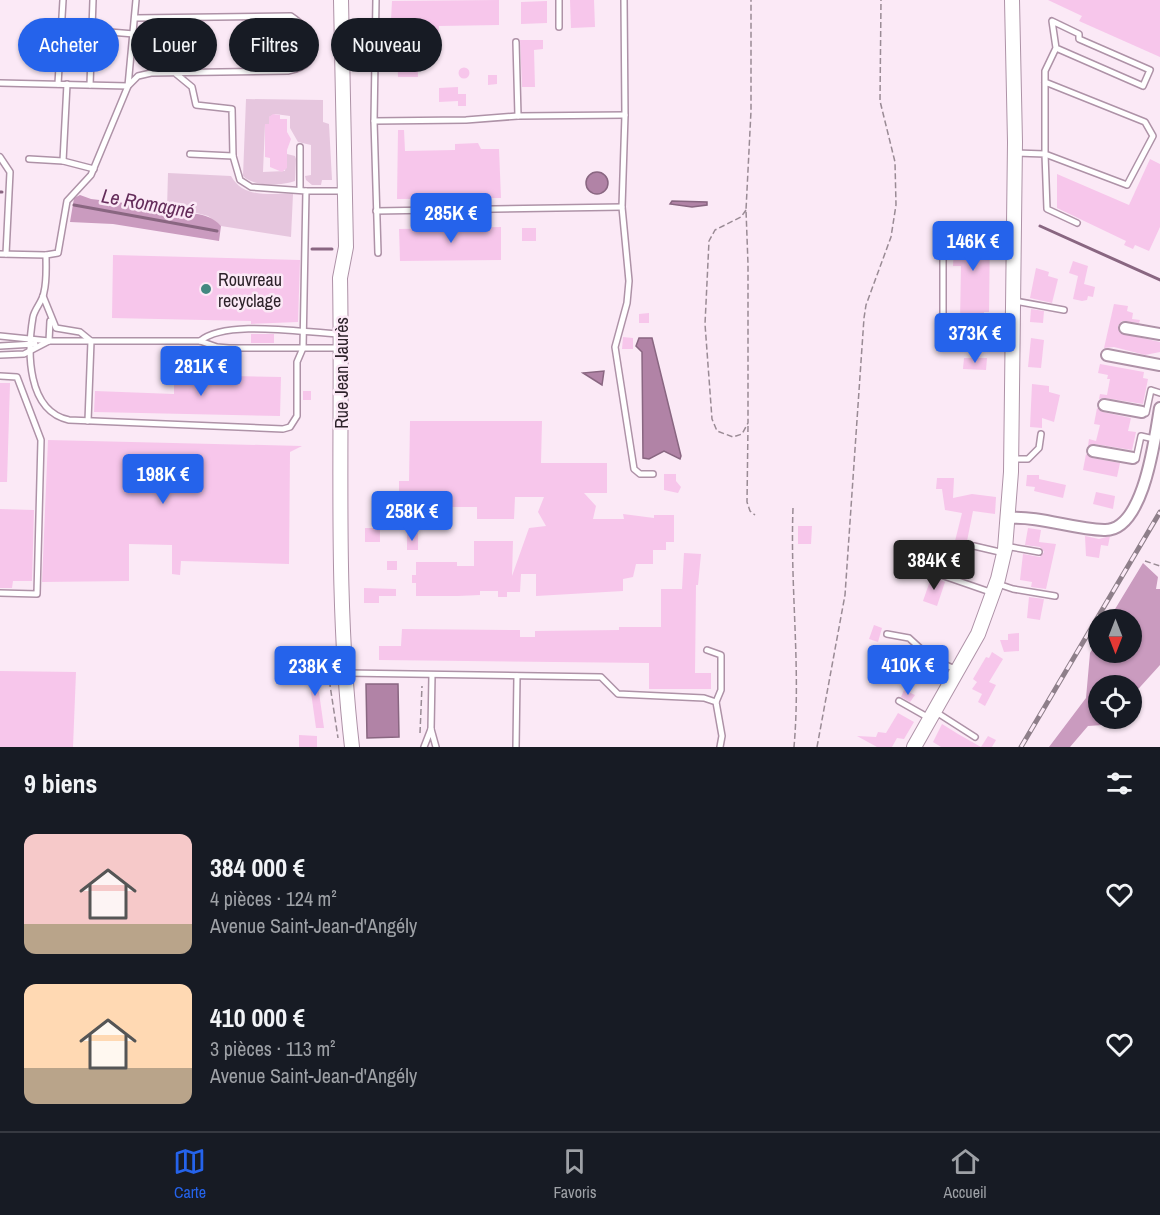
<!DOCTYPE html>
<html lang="fr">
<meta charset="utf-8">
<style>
:root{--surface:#171b24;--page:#20242c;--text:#f1f3f6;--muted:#9ea1a6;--line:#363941;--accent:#2563eb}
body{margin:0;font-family:"Archivo Narrow",sans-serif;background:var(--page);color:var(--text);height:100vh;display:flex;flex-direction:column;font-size:22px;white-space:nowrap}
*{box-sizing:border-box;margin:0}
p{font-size:20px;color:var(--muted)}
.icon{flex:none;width:33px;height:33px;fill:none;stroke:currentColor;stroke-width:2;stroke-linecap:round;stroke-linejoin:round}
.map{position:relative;height:747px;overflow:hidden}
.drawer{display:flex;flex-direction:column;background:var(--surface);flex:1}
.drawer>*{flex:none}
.guide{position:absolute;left:18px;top:18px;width:600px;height:54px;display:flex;gap:12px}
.needle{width:39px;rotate:180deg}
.fabs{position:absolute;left:1088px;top:609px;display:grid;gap:12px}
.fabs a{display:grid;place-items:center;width:54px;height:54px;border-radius:50%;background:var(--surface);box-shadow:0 2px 4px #0004;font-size:30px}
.price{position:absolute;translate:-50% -51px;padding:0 14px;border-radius:6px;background:var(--accent);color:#fff;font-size:20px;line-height:39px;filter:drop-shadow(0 2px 3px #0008)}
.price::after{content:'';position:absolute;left:50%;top:36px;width:18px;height:14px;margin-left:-9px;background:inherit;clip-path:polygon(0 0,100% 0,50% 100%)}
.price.active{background:#222;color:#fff}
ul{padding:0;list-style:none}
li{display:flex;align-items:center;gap:18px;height:150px;padding:0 24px}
li span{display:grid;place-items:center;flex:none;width:168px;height:120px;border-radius:12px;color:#555}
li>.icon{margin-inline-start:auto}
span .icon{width:72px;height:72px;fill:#fffc;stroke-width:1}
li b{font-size:26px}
h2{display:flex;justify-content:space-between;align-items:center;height:72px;padding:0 24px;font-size:26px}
.pill{padding:0 21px;border-radius:27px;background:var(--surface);box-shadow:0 2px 4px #0004;font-size:21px;line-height:54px}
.pill.active{background:var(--accent);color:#fff}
.dock{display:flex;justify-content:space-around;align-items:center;height:84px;border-top:2px solid var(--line);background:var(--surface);font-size:16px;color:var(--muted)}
.dock a{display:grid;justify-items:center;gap:3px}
.dock .active{color:var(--accent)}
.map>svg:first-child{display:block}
.green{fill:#e6c6de}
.forest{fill:#ca9bbf}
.water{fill:#b183a6;stroke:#896681;stroke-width:1.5}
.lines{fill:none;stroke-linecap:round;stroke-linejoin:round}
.stream{stroke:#896681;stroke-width:3}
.building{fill:#f7c6eb}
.lane-casing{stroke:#ae92a7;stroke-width:8}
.street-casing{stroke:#ae92a7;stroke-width:14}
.secondary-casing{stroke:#ae92a7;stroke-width:16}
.path{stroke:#9a8b95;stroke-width:1.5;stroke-dasharray:6 3;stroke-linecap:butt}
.lane{stroke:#fff;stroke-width:5}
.street{stroke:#fff;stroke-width:10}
.secondary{stroke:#fff;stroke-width:14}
.rail-casing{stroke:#8e7f8a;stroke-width:5}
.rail{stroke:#fbe9f6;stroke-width:3;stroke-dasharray:9;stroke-linecap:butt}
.poi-dot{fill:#428880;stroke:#fbe9f6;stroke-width:2}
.labels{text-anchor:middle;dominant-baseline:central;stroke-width:5;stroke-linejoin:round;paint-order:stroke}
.poi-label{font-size:18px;fill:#2d222a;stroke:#fbe9f6;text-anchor:start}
.street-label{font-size:18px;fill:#2d222a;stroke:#fbe9f6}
.water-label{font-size:20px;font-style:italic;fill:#642c5a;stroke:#fbe9f6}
</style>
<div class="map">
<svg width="1160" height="747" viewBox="0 0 1160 747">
<rect width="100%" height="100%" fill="#fbe9f6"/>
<!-- green -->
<g class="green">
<path d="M246 99 323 100V122L329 124 332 180H322L321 185H312L306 180 305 176 311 175V145L298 142 290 128V116L275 114 269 117V124H265L263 172 285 171 287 154 295 156 296 159 295 181C281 186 254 187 243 176Z"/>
<path d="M168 173 231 176C244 199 269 193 293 194L291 237 221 226 208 216 193 212 178 213 167 208Z"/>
</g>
<!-- forest -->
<g class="forest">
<path d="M80 195 91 199 167 208C186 216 206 209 221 226L219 241 113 224 70 222 74 198Z"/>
<path d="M1143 563 1158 577 1156 589H1160V665L1131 697V686H1098V718L1110 719 1103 725 1088 726 1070 747H1049L1086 698 1090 653 1098 639V652H1131V620L1109 619Z"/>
</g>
<!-- water -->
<g class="water">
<circle cx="597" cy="183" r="11"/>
<path d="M672 201 707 202V205L692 207 670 204Z"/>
<path d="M639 338H652L681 456 680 459 664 451 649 459 643 458 642 352 636 346Z"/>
<path d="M604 371 602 385 583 373Z"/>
<path d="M366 684H398L399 737 367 738Z"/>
</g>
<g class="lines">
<!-- stream -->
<g class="stream">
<path d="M0 192H2"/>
<path d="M74 205 217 231"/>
<path d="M1040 226 1160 280"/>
<path d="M312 249H332"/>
</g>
</g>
<!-- building -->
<g class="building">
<path d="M499 0V25L439 26 437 53 429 55 417 52 418 77H398L396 21 391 20 392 1Z"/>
<path d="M570 0H594L595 27 571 28Z"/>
<path d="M1048 0H1160V57L1079 21 1082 16Z"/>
<path d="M547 1V23L521 24V2Z"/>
<path d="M520 40H543V49L534 50 535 87H522Z"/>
<circle cx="464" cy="73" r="5.5"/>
<path d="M488 75H497V84L488 85Z"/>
<path d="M458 87V101L439 102V88Z"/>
<rect x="458" y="94" width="8" height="12"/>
<path d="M273 114 280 115V119H287V132L291 139 287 150V168L282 172 270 167V158L265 157V124H269V117Z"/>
<path d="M398 130H404L405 151 455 150V144L478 143 481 149H499L501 198 397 199Z"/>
<path d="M1150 159 1160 164V227L1149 251 1135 245 1133 249 1124 245 1126 241 1057 208V174L1129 205Z"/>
<path d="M501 227V260L400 261 399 229Z"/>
<rect x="522" y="228" width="14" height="13"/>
<path d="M955 228H990L989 312H984V323L960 322 961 266H953Z"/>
<path d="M113 255 300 260 298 322 251 324V321L112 318Z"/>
<path d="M1073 261 1088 266 1084 284 1095 287 1093 297 1088 296 1087 300 1082 301 1073 299 1078 276 1069 273Z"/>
<path d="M1036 268 1049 272 1048 276 1058 279 1052 303 1030 298Z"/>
<path d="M1114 304 1128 306 1127 311 1133 313 1132 319 1140 320 1139 323 1122 321 1118 326 1120 333 1160 342V352L1145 355 1114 347 1104 348Z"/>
<path d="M1031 309 1044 311 1043 323 1030 322Z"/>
<path d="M649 313V323H639V314Z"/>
<rect x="251" y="334" width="23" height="9"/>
<path d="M623 337 633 338V349H622Z"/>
<path d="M1031 338 1044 340 1041 368 1028 367Z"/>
<path d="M964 358H987L986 370 963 369Z"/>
<path d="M1100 364 1144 372 1143 378 1148 379 1143 404 1105 398 1099 399 1100 394 1107 395 1110 379H1107L1108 375 1098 373Z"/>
<path d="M219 369H233V376L281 377 280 416 94 412 95 391 174 394V374L219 375Z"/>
<path d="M0 383H10L7 482H0Z"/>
<path d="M1032 384 1049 386V392L1060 395 1054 422 1042 418V428L1030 427Z"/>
<rect x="303" y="391" width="8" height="9"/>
<path d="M1097 408 1103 412 1131 418 1128 431 1136 432 1132 450 1094 444 1088 446 1089 439 1096 441 1100 425 1094 424Z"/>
<path d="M410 421H542L541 463H607V493H584L596 506 593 519H624L623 514 654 518V515H674V542H666V550H653V564H636L633 577 623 579V591L536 596V574H521L520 592H507V597H498V591H480V595L458 596H416V583H412V575H416V562H457V566H474V541H513L512 576 529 528 546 526 538 512 544 497H515L514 519H477V507H399V481H409Z"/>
<path d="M48 440 302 446 290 452 289 564 181 561 180 575 172 574V545L129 544V581L42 582Z"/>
<path d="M1086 454 1092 458 1120 463 1117 477 1083 470Z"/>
<path d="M664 474H676V481L681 487 678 493 664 490Z"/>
<path d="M1027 475H1039V479L1066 485 1063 498 1034 491 1035 487 1026 486Z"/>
<path d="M937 478H954L953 498 972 494 996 497 995 514 973 511 964 556 952 553 962 513 945 510 942 489H936Z"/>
<path d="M1096 492 1115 496 1113 509 1093 504Z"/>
<path d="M0 509 34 510 32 581H13L12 588H0Z"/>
<path d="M798 526H812L811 544H798Z"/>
<rect x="365" y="528" width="15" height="14"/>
<path d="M1028 528 1041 530 1039 542 1056 544 1046 589 1031 587 1032 582 1020 580 1023 554 1040 557 1044 552 1040 547 1025 545Z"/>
<rect x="407" y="533" width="11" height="17"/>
<path d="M1085 536 1099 539 1110 536 1108 546 1101 545 1099 558 1086 556Z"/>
<path d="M684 553 701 554 698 585H696L695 673H711V689H649V663L379 660V646H401L402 629 520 630V637H535V631L619 630V627H661V589H682Z"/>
<rect x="387" y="561" width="10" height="9"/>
<path d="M932 575 945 582 937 606 923 601Z"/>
<path d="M364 588 396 589V596H379V603H364Z"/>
<path d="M1029 597 1044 599 1040 620 1027 618Z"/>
<path d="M874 625 882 628 878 642 869 639Z"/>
<path d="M1019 633V651L1004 652 1000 640H1008V634Z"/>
<path d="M900 645 912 649 908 661 896 656Z"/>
<path d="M992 652 1003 659 989 682 996 685 985 706 978 702 982 694 972 689 977 682 973 679 986 657 989 658Z"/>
<path d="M302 666 320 678H317L324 728H316L309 678H302Z"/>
<path d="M0 671 76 672 73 747H0Z"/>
<path d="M904 690 915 695 910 702 901 697Z"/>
<path d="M898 713 914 722 904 739 897 738 892 747H877L857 736 876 737 878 732 886 733Z"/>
<path d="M942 724 958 734 981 747H941L933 742Z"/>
<path d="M299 735 317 736V747H299Z"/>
<path d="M988 736 996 740 992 747H981Z"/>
</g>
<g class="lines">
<defs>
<g id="lane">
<path d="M376 0 374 121 378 253"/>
<path d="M559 0V27"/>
<path d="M624 0 625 115 622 207 629 281 627 303 615 347 634 469 640 474H653"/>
<path d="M135 18 291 16C317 33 326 64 288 71L151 73 138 76 128 86 91 175 67 201 58 253 46 255C46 267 47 280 44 292 43 301 35 308 33 317 27 352 27 411 69 420L283 429 290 427 297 416V362L303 348 306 191 251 187 240 180 233 156 232 109 196 105 192 87 175 73"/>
<path d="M61 28 134 34"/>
<path d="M516 42 518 116 625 115"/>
<path d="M1045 82 1145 122 1153 136 1127 185 1045 154V71L1056 48 1143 86 1150 70 1079 39V34L1052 21 1056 48"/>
<path d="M0 83 128 86 136 0"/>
<path d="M58 84 63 0"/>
<path d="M90 85 93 0"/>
<path d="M374 121 466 120 518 116"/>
<path d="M300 147V189"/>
<path d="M1015 153 1045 154 1047 209 1077 223"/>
<path d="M190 154 233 156"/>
<path d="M0 157 10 172 6 254"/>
<path d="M29 159 63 161 94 169"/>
<path d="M63 161 67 84"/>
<path d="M306 191H344"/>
<path d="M376 211 622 207"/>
<path d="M943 234V328L960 333H1011"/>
<path d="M0 254 46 255"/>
<path d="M43 296 56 328 80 332 91 341 88 421"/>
<path d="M1015 301 1064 310"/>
<path d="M0 336 49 341H200L217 347 229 348H340"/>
<path d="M49 341 50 321"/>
<path d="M200 341C227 319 304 333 340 334"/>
<path d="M0 346 35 344"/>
<path d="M0 355 24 354 49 341"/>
<path d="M0 376 17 377 41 440 37 594 0 593"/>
<path d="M1144 412 1146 413 1151 390 1160 393"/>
<path d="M1012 459H1028L1039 448 1041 434"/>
<path d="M1136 459 1141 436 1154 439"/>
<path d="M974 546 1004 553"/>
<path d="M1005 546 1039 552"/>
<path d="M938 574 993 593"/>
<path d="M998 584 1013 589 1055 596"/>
<path d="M887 634 909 638 932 659 955 669"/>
<path d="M707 650 721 655V690L716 702"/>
<path d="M346 673 601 677 618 694 704 698 716 702 722 736 720 747"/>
<path d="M899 701 929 718"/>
<path d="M936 712 975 737"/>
<path d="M431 729 432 675"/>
<path d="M424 747 431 729 436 747"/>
<path d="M516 747 517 676"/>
</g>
<g id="street">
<path d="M1125 328 1160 334"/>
<path d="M1107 355 1160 365"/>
<path d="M1104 405 1142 412"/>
<path d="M1093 451 1133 458"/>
<path d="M1008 518C1042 516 1071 529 1104 530 1144 532 1155 437 1160 408"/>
</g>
<g id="secondary">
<path d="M341 0 346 247 340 278C343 434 334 592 352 747"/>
<path d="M914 747 978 634 998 579 1005 549 1011 472 1015 142 1012 0"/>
</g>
</defs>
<!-- lane casing -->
<use href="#lane" class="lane-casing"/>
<!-- street casing -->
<use href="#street" class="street-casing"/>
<!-- secondary casing -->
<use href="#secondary" class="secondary-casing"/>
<!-- path -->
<g class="path">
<path d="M746 210 741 217 715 230 709 241 705 324 712 419 717 431 733 437 742 434 748 423V264L746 210 751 111V0"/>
<path d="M748 426 747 502 750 511 755 515"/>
<path d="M793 508C790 588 801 667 794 747"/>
<path d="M1145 561 1160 566"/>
<path d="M332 663 330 685 338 738"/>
<path d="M420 733 422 686"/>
<path d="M817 747 845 595 864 318 866 305 891 237 896 205 895 162 880 101 881 0"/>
</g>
<!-- lane -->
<use href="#lane" class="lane"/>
<!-- street -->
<use href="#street" class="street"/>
<!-- secondary -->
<use href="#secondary" class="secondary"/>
<defs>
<path id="rail" d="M1021 747 1160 512"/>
</defs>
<!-- rail casing -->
<use href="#rail" class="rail-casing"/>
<!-- rail -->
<use href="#rail" class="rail"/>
</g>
<!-- markers -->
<circle class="poi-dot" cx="206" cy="289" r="6"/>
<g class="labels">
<!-- poi labels -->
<g class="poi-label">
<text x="218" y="279">Rouvreau<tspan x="218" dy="21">recyclage</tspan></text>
</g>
<!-- street labels -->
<g class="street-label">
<text transform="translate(341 373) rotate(-90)">Rue Jean Jaurès</text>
</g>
<!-- water labels -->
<g class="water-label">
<text transform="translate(148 203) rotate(10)">Le Romagné</text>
</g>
</g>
</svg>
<div class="fabs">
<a><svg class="needle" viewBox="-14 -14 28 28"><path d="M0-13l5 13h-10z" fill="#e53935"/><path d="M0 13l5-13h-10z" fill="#9ea1a6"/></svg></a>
<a><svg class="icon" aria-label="locate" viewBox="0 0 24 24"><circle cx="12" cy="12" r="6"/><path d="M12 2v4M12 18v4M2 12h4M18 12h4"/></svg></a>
</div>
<b class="price" style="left:451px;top:244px">285K €</b>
<b class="price" style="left:973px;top:272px">146K €</b>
<b class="price" style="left:975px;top:364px">373K €</b>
<b class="price" style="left:201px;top:397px">281K €</b>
<b class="price" style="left:163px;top:505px">198K €</b>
<b class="price" style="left:412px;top:542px">258K €</b>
<b class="price active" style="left:934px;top:591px">384K €</b>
<b class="price" style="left:908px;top:696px">410K €</b>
<b class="price" style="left:315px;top:697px">238K €</b>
<div class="guide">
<a class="pill active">Acheter</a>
<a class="pill">Louer</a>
<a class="pill">Filtres</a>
<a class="pill">Nouveau</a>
</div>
</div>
<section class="drawer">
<h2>9 biens<svg class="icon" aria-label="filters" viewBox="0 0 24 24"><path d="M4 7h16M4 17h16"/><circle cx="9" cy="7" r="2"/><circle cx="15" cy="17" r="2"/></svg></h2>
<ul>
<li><span style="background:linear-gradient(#f6c9c9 75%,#b9a48a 0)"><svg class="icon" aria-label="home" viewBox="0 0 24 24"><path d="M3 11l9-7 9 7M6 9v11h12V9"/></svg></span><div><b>384 000 €</b><p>4 pièces · 124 m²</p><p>Avenue Saint-Jean-d'Angély</p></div><svg class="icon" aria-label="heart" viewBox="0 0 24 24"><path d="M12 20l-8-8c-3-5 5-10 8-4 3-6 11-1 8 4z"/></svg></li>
<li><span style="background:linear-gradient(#ffd9b3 70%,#b9a48a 0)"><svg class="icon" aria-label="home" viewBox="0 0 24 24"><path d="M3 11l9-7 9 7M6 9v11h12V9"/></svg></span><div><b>410 000 €</b><p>3 pièces · 113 m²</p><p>Avenue Saint-Jean-d'Angély</p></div><svg class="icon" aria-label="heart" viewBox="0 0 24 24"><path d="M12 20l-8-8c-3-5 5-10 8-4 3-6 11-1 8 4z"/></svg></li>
</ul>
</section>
<nav class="dock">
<a class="active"><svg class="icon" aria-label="map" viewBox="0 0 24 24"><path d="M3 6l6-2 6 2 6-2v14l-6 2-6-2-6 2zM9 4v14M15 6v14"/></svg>Carte</a>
<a><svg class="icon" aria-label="saved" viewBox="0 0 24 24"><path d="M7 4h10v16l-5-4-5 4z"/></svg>Favoris</a>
<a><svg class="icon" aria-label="home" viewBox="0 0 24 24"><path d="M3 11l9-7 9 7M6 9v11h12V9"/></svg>Accueil</a>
</nav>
